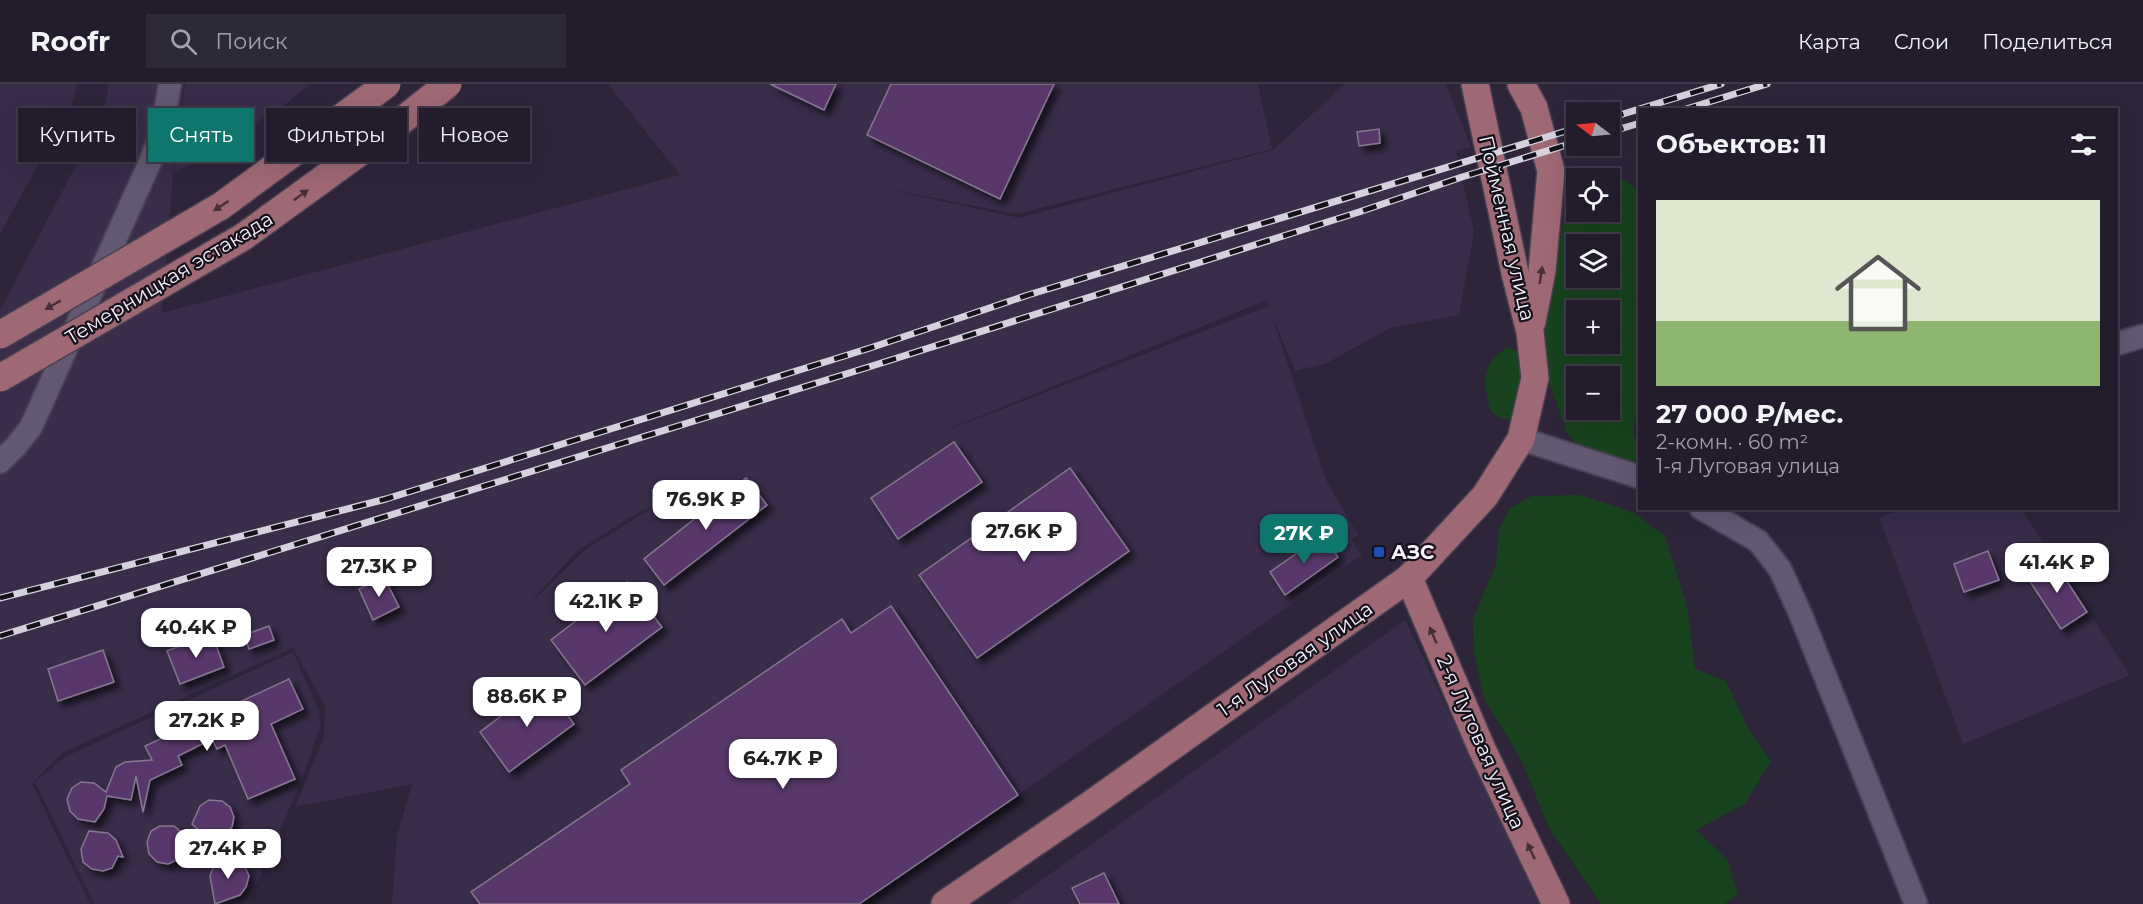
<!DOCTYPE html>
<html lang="ru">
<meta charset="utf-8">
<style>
:root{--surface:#221c2c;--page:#2e2938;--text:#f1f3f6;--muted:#a2a1a9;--line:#3f3a48;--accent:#0f766e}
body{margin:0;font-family:Montserrat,sans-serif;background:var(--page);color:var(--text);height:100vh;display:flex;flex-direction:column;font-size:22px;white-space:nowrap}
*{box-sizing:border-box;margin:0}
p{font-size:20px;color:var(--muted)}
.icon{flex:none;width:33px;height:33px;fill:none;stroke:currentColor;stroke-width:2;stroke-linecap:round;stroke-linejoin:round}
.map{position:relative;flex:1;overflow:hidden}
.side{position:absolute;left:1638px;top:24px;width:480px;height:402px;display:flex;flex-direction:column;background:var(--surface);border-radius:0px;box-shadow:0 6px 24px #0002,0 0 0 2px var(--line)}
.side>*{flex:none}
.banner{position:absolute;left:18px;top:24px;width:570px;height:54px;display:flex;gap:12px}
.needle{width:39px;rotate:286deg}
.tools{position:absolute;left:1566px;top:18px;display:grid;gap:12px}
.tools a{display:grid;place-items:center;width:54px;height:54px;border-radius:0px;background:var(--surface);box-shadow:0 6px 24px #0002,0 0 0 2px var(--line);font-size:30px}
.price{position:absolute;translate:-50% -51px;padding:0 14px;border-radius:12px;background:#fff;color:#222;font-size:20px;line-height:39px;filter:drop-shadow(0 2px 3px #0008)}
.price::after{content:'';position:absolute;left:50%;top:36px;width:18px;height:14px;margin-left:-9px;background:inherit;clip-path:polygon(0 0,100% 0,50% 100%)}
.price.current{background:var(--accent);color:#fff}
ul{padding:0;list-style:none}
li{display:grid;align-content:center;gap:12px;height:318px;padding:0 18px}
li span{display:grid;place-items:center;height:186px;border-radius:0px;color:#555}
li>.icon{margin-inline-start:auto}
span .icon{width:108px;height:108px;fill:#fffc;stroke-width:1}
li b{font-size:26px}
h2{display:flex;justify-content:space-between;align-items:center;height:72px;padding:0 18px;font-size:26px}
.tag{padding:0 21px;border-radius:0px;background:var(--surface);box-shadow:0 6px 24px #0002,0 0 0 2px var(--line);font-size:21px;line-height:54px}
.tag.current{background:var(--accent);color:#fff}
header{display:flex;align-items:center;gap:36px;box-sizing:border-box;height:84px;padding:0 30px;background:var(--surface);border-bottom:2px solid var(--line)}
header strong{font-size:28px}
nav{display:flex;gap:33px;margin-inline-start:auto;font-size:21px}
.search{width:420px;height:54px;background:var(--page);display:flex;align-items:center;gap:15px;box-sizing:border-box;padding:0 21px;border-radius:0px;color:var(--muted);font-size:22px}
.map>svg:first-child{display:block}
.built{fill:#392d4a;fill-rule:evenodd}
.green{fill:#18431e;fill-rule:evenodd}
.building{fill:#58386a;stroke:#877790;stroke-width:1.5;filter:url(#shadow)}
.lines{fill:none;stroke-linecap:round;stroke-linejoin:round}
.minor-casing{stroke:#484052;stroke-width:26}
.major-casing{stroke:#484052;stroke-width:30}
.minor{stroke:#625872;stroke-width:22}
.major{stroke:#9e6874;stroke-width:27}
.rail-casing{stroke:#d5d1de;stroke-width:7}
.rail{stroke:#15111b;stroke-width:4.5;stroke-dasharray:14;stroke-linecap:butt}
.major-bridge-casing{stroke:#484052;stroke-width:30;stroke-linecap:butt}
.major-bridge{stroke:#9e6874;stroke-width:27}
.oneway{fill:#452f3a}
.transit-dot{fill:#1a4fb4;stroke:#15111b;stroke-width:2}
.labels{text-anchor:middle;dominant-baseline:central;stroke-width:4.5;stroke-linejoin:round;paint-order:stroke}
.street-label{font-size:20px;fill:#f5f1fd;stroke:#15111b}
.poi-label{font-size:20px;font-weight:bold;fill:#f5f1fd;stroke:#15111b;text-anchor:start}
</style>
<header>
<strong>Roofr</strong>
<div class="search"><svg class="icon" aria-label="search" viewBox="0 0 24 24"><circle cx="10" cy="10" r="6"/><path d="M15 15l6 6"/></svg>Поиск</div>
<nav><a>Карта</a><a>Слои</a><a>Поделиться</a></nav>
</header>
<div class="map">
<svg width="2143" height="820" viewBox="0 0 2143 820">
<defs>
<filter id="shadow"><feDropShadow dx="5.5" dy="5.5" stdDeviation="3" flood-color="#0009"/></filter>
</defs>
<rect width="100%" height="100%" fill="#2e253b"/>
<!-- built -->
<g class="built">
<path d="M0 0H77L73 17 0 150Z"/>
<path d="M109 0H183L174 79 162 229 680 91 608 0H1258L1272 65 1017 130 877 103 1019 134 1273 66 1345 0H1446L1471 63 1456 67 1474 148 1459 231 1390 244 1327 279 1295 287 1271 229 1327 398 1358 450 1351 456 1362 471 1018 711 859 820H392L397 752 412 700 295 723 324 653 325 622 293 564 62 669 32 700 90 820H0V226L103 30ZM1267 216 1269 222 953 344V343ZM661 418 585 466 527 522 576 468 632 432Z"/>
<path d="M185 0H310L287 19 174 90Z"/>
<path d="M1905 425H2021L2130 591 1963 660 1879 433Z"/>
<path d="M1405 536 1542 820H1008Z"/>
<path d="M293 568 319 627 320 643 300 700 248 820H94L35 698 65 673Z"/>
</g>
<!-- green -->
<g class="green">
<path d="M1598 90 1623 95 1639 105 1640 331H1636L1633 348 1639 366V376L1623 380 1587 372 1567 349 1538 268 1564 135 1576 119V128H1610V94H1594ZM1576 160H1610V194H1576ZM1576 226H1610V260H1576ZM1576 292H1610V326H1576Z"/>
<path d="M1508 263 1519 268 1522 280 1515 332 1505 336 1491 328C1483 300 1480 280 1508 263Z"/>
<path d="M1580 411 1633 428 1665 452 1687 522 1695 585 1726 597 1749 646 1771 677 1745 720 1696 746 1728 776 1738 811 1724 820H1601L1549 744 1521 675 1484 615 1474 569 1473 536 1496 480 1499 445 1510 424 1532 412Z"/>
</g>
<!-- building -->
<g class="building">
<path d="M770 0H836L824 26Z"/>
<path d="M891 0H1054L1000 115 867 51Z"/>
<path d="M1379 45 1380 59 1359 62 1357 48Z"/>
<path d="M954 358 982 398 898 455 871 414Z"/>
<path d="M1070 384 1129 467 977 574 919 491Z"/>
<path d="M746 394 767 421 664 501 644 475Z"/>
<path d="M1323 451 1338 473 1285 511 1270 488Z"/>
<path d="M1988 467 1999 496 1964 508 1954 480Z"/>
<path d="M2053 476 2087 528 2061 545 2027 493Z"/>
<path d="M384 493 399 523 373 536 359 505Z"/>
<path d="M627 498 662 543 585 601 551 556Z"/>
<path d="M891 522 1018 711 859 820H480L471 808 630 700 621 686 842 535 851 549Z"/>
<path d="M269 542 274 556 249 565 244 551Z"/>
<path d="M212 550 224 583 180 600 167 567Z"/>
<path d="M103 566 114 598 58 617 48 585Z"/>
<path d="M289 595 303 625 271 640 295 695 248 715 225 661 217 665 212 655 178 672 182 681 150 696 143 728 136 692 131 716 107 712 104 725 95 738 78 735 70 727 67 715 72 704 81 698 94 699 106 708 116 683 125 678 152 676 145 662Z"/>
<path d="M544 600 574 640 509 688 480 648Z"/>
<path d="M209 716 222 717 230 723 234 733 232 743 222 755 206 753 192 740 200 722Z"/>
<path d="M160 742H174L187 753 183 769 177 776 168 780 157 778 149 770 147 758 151 747Z"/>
<path d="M89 747 108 749 116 756 123 773 118 772 112 784 103 787 92 785 83 778 81 765Z"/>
<path d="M225 775 237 776 245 783 249 792 246 803 240 811 215 820 210 792 214 781Z"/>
<path d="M1104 789 1119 820H1080L1072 804Z"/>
</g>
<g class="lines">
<defs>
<g id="minor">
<path d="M2116 260 2143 252"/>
<path d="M1521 355 1640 393"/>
<path d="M0 378 16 362 31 343 150 78 161 50 170 0"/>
<path d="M1701 424 1758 457 1780 485 1800 529 1916 820"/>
</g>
<g id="major">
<path d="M1521 0 1534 24 1551 87 1542 187 1532 238"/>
<path d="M1409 494 1481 663 1556 820"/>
<path d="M945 820 1087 723 1409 494 1485 412 1521 355 1535 294 1530 248 1515 189 1475 0"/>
</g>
</defs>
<!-- minor casing -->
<use href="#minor" class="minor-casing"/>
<!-- major casing -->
<use href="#major" class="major-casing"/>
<!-- minor -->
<use href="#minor" class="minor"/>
<!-- major -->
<use href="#major" class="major"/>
<defs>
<g id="rail">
<path d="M1683 26 1767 0"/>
<path d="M1610 34 1721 0"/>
<path d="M1610 48 1640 39"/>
<path d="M0 514 386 415 870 264 1028 211 1576 44"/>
<path d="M0 552 875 281 1359 128 1462 93 1576 58"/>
</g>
</defs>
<!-- rail casing -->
<use href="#rail" class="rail-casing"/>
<!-- rail -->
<use href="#rail" class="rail"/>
<defs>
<g id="major-bridge">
<path d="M0 251 221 122 387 0"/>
<path d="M0 294 243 153 385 50 448 0"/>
</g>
</defs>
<!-- major-bridge casing -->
<use href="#major-bridge" class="major-bridge-casing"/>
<!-- major-bridge -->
<use href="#major-bridge" class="major-bridge"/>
</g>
<!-- one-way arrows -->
<defs><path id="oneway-solid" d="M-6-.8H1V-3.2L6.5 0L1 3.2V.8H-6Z" transform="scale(1.5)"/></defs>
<g class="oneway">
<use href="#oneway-solid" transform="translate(301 111) rotate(-36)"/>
<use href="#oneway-solid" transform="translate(221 122) rotate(147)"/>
<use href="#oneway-solid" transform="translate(1541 191) rotate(-81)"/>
<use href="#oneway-solid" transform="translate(53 221) rotate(150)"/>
<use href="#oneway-solid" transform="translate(1433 551) rotate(-113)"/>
<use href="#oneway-solid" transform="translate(1531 767) rotate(-115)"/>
</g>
<!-- markers -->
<rect class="transit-dot" x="1373" y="462" width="12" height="12" rx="3"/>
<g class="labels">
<!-- street labels -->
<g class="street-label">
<text transform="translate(1507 144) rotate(77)">Пойменная улица</text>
<text transform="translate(169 194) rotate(-31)">Темерницкая эстакада</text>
<text transform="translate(1295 575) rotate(-35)">1-я Луговая улица</text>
<text transform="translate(1481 658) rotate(66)">2-я Луговая улица</text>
</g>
<!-- poi labels -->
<g class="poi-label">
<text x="1391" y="468">АЗС</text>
</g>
</g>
</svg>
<div class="tools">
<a><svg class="needle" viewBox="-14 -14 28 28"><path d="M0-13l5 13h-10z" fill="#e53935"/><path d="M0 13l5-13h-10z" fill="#a2a1a9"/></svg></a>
<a><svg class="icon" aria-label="locate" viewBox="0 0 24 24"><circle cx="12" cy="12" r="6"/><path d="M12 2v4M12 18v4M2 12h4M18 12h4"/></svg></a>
<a><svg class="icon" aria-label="layers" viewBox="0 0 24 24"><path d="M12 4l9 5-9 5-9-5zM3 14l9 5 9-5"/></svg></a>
<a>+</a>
<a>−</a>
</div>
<b class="price" style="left:706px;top:447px">76.9K ₽</b>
<b class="price" style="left:1024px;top:479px">27.6K ₽</b>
<b class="price current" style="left:1304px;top:481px">27K ₽</b>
<b class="price" style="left:2057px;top:510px">41.4K ₽</b>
<b class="price" style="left:379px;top:514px">27.3K ₽</b>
<b class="price" style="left:606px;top:549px">42.1K ₽</b>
<b class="price" style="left:196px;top:575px">40.4K ₽</b>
<b class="price" style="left:527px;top:644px">88.6K ₽</b>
<b class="price" style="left:207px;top:668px">27.2K ₽</b>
<b class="price" style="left:783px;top:706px">64.7K ₽</b>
<b class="price" style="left:228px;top:796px">27.4K ₽</b>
<div class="banner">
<a class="tag">Купить</a>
<a class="tag current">Снять</a>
<a class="tag">Фильтры</a>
<a class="tag">Новое</a>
</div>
<section class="side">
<h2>Объектов: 11<svg class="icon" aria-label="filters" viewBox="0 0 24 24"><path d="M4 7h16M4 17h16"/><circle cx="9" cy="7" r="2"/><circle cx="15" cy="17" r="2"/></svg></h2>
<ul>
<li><span style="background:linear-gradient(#dfe7d0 65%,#8fb573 0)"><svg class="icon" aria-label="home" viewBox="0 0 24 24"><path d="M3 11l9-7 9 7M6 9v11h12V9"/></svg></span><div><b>27 000 ₽/мес.</b><p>2-комн. · 60 m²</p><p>1-я Луговая улица</p></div></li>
</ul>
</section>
</div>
